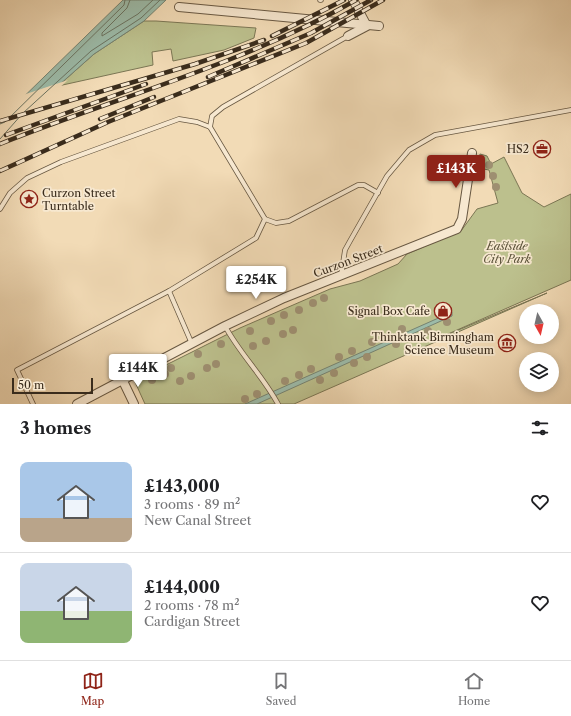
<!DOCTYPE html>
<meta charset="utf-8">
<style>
:root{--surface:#fff;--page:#f2f2f2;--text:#202124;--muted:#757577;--line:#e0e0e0;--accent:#8f2418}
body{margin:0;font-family:"Libre Caslon Text",serif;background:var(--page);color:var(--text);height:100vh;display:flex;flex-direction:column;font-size:15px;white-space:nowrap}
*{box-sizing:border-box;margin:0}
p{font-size:13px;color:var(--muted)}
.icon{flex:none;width:22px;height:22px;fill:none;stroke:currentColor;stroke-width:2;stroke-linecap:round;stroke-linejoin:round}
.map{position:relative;height:404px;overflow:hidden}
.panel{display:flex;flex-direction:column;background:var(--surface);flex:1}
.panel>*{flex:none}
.needle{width:26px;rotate:172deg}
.tools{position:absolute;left:519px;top:304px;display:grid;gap:8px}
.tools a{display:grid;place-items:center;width:40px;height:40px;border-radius:50%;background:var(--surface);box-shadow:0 2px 10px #0003;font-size:20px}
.scale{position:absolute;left:12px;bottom:10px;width:81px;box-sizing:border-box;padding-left:4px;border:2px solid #3a2c1c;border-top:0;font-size:11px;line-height:14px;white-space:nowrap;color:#3a2c1c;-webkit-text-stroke:3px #f7e8d0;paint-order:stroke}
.price{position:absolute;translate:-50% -34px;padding:0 9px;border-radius:4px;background:#fff;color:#222;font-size:13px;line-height:26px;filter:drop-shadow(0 1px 2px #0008)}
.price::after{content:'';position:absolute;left:50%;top:24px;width:12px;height:9px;margin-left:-6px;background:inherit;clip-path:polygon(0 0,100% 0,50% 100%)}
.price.current{background:var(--accent);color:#fff}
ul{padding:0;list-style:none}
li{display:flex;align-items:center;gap:12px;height:100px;padding:0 20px}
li+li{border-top:1px solid var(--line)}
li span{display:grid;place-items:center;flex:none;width:112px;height:80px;border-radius:8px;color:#555}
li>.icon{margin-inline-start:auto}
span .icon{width:48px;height:48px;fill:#fffc;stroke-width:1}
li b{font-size:17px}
h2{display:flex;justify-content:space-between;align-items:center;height:48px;padding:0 20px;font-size:17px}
.dock{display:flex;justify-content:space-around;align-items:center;height:56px;border-top:1px solid var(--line);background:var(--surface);font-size:11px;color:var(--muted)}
.dock a{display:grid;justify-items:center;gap:2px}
.dock .current{color:var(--accent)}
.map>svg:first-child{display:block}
.green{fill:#bcc08d;stroke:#7b7654}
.water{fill:#9cbba9;stroke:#758271}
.pier{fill:#f2dbb6}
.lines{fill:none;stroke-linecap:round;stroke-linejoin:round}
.shore{stroke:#6b7462;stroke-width:1}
.lane-casing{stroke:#685842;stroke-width:5.5}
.street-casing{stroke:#685842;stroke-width:10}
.lane{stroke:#f7e8d0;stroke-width:4}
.street{stroke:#f7e8d0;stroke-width:8}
.rail-casing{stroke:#3a2c1c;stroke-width:4.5}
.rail{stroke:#f7e8d0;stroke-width:3;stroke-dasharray:9;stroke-linecap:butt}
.tree{fill:#9e8f71}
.labels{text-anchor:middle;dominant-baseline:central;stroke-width:3.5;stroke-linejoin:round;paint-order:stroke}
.poi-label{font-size:11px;fill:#3a2c1c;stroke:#f7e8d0;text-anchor:end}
.park-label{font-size:11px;font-style:italic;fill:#5a5138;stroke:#f7e8d0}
.street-label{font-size:11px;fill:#3a2c1c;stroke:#f7e8d0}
</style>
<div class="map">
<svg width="571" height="404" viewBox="0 0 571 404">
<rect width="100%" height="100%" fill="#f2dbb6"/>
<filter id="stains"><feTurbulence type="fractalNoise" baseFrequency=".005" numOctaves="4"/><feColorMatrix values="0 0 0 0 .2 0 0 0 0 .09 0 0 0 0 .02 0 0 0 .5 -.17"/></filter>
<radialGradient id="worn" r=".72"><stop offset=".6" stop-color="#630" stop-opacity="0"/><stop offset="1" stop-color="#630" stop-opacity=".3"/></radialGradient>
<!-- green -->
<g class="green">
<path d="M144 21H156L256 28 254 38 224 50 173 61 171 49 152 52 153 65 58 86 94 54Z"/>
<path d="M480 154 487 156 491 164 504 157 522 193 544 207 571 194V280L432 341 547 293 294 404H145L135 382 150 373 240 328 330 289 360 281 398 264 407 254 461 231 477 209 498 203 489 170 478 168Z"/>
</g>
<!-- water -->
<g class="water">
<path d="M123 0H166L144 21 94 54 58 86 5 115Z"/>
<path d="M452 312V316L257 404H245Z"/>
</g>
<!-- pier -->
<path class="pier" d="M68 80 27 117 0 147V118L23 95Z"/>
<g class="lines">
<!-- shore -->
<g class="shore">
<path d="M130 0 127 8 102 33V36L138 14 153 0"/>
<path d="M0 124 5 122 124 5 125 0"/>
<path d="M0 139 23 113 91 51 141 18 160 0"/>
</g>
<defs>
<g id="lane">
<path d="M320 0H321"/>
<path d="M210 127 212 116 223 107 348 36"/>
<path d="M0 209 10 193 27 178 61 162 179 119 197 122 210 127 265 219 276 223 289 221 358 185H364L378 193"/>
<path d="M341 276 345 250 350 241 387 176 409 150 435 135 571 110"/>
<path d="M169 291 192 344"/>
<path d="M225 326C240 354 263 376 278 404"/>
<path d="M33 404 17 370 169 291 256 238 265 219"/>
</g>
<g id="street">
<path d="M179 7 379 26"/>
<path d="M348 36 367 26 353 0"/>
<path d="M123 381 134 404"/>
<path d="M77 404 225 326 284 298 457 229 462 219 472 153"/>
</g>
</defs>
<!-- lane casing -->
<use href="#lane" class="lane-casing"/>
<!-- street casing -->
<use href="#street" class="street-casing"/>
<!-- lane -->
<use href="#lane" class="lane"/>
<!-- street -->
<use href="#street" class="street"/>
<defs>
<g id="rail">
<path d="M272 36 344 0"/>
<path d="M208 77 311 33 371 0"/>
<path d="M100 119 154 97"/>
<path d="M0 121 195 64 264 40"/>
<path d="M6 135 146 84"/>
<path d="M0 144C120 96 244 64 356 0"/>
<path d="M0 171 108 122 306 43 383 0"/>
</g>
</defs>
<!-- rail casing -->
<use href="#rail" class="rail-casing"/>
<!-- rail -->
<use href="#rail" class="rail"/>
</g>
<!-- trees -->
<g class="tree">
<circle cx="489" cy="165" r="4"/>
<circle cx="493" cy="176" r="4"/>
<circle cx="496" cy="187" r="4"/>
<circle cx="324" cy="298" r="4"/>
<circle cx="313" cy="303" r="4"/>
<circle cx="299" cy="310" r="4"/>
<circle cx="284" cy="315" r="4"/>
<circle cx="271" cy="321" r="4"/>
<circle cx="447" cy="322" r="4"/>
<circle cx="402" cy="329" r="4"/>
<circle cx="293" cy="330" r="4"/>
<circle cx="250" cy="331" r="4"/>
<circle cx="428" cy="331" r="4"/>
<circle cx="283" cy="334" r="4"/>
<circle cx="266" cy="341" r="4"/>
<circle cx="372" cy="342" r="4"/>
<circle cx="221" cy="344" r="4"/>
<circle cx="396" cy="344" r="4"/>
<circle cx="253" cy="346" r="4"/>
<circle cx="352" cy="351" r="4"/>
<circle cx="198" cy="354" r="4"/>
<circle cx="339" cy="357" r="4"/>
<circle cx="367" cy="357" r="4"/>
<circle cx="354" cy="363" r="4"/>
<circle cx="216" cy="364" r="4"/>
<circle cx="171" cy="368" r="4"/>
<circle cx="207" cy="368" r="4"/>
<circle cx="311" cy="369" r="4"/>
<circle cx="334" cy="373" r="4"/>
<circle cx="165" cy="374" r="4"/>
<circle cx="299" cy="375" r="4"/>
<circle cx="191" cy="376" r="4"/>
<circle cx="152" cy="380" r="4"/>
<circle cx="320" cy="380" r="4"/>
<circle cx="180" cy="381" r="4"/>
<circle cx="285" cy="381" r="4"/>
<circle cx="257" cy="394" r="4"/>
<circle cx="245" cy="399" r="4"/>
</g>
<!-- icons -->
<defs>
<symbol id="office-ring" viewBox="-11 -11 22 22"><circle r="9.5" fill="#f7e8d0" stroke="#8f2418" stroke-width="1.5"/><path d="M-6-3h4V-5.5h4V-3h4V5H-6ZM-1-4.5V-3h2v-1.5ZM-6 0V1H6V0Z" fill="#8f2418"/></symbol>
<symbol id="sight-ring" viewBox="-11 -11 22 22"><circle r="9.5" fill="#f7e8d0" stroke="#8f2418" stroke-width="1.5"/><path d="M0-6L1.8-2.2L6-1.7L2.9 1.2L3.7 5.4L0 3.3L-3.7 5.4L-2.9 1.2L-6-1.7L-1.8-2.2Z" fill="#8f2418"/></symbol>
<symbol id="shop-ring" viewBox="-11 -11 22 22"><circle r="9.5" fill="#f7e8d0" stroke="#8f2418" stroke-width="1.5"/><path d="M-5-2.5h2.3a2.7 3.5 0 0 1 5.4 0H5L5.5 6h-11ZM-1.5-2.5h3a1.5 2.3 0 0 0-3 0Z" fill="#8f2418"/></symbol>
<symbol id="museum-ring" viewBox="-11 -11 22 22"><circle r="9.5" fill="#f7e8d0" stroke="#8f2418" stroke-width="1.5"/><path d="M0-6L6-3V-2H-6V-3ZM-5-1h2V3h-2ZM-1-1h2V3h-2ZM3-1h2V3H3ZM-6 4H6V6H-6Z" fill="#8f2418"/></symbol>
</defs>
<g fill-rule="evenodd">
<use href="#office-ring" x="532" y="139" width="20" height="20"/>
<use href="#sight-ring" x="19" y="189" width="20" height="20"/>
<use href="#shop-ring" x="433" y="301" width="20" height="20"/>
<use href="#museum-ring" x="497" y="333" width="20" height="20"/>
</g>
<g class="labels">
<!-- poi labels -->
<g class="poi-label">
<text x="529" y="149">HS2</text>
<text x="42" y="193" text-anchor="start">Curzon Street<tspan x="42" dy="13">Turntable</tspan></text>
<text x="430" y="311">Signal Box Cafe</text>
<text x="494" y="337">Thinktank Birmingham<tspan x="494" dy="13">Science Museum</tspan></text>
</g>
<!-- park labels -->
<g class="park-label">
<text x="507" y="246">Eastside<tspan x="507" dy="13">City Park</tspan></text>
</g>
<!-- street labels -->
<g class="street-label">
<text transform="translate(348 261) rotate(-21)">Curzon Street</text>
</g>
</g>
<rect width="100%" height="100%" filter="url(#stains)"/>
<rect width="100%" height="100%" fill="url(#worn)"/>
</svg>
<div class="tools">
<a><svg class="needle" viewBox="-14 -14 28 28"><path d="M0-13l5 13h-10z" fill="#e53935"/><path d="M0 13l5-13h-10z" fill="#757577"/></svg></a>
<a><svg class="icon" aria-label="layers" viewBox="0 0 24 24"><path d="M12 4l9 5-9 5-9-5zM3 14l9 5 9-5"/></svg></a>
</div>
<div class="scale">50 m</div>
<b class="price current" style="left:456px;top:189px">£143K</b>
<b class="price" style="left:256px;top:300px">£254K</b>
<b class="price" style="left:138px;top:388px">£144K</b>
</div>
<section class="panel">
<h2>3 homes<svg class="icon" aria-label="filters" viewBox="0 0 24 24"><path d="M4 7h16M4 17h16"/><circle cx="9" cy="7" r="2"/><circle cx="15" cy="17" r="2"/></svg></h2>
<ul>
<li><span style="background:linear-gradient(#a9c7e8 70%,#b9a48a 0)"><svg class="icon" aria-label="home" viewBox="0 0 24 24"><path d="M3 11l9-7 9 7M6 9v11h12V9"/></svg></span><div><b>£143,000</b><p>3 rooms · 89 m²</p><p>New Canal Street</p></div><svg class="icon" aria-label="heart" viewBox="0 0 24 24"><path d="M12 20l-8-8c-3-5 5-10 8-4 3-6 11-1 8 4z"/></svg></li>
<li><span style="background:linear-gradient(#c9d6e8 60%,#8fb573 0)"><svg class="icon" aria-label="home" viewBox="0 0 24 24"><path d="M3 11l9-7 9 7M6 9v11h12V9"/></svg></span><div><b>£144,000</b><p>2 rooms · 78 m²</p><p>Cardigan Street</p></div><svg class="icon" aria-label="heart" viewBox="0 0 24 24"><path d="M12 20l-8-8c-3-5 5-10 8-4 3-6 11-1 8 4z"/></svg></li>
</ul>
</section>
<nav class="dock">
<a class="current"><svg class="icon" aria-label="map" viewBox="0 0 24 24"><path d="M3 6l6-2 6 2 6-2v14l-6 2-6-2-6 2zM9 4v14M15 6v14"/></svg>Map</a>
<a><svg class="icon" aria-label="saved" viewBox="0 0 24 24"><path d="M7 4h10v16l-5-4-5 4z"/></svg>Saved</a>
<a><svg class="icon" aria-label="home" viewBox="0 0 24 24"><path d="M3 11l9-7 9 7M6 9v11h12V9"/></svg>Home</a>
</nav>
